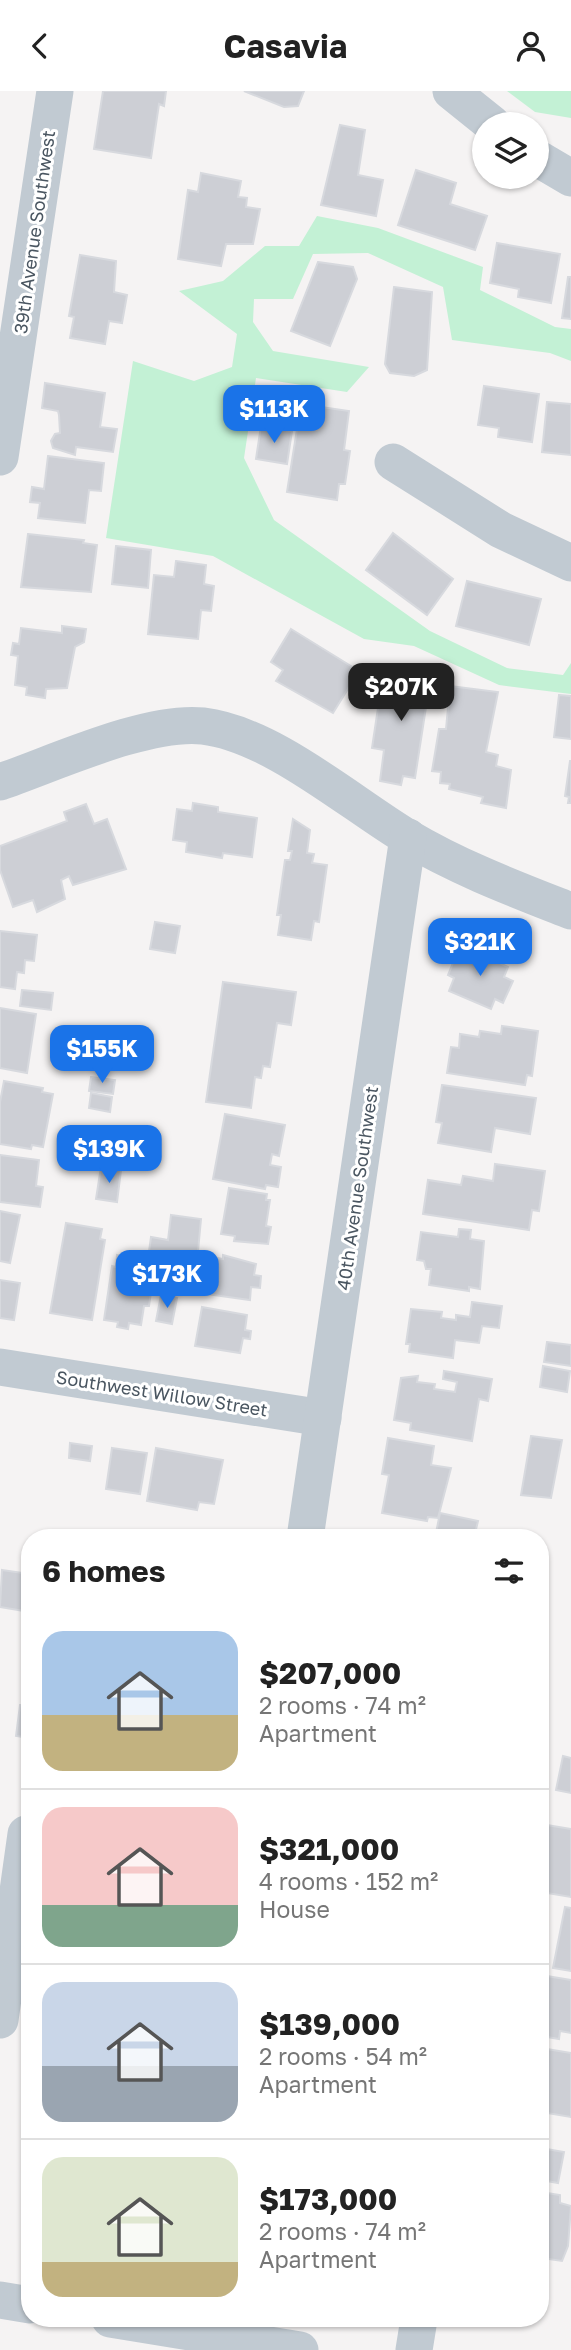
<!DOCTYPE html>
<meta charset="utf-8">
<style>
:root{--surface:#fff;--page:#f2f2f2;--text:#222;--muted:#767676;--line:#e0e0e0;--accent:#1a73e8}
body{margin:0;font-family:"Golos Text",sans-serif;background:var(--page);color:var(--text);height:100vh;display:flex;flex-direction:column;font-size:26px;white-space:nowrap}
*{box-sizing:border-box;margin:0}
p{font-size:23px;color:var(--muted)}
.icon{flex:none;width:38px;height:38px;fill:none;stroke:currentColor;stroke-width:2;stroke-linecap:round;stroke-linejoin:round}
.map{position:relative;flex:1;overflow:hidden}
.drawer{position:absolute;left:21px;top:1438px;width:528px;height:798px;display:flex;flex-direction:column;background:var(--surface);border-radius:28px;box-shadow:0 2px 5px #0004}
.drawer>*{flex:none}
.buttons{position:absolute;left:472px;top:21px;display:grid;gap:14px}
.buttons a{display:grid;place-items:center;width:77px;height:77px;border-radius:50%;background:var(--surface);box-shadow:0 2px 5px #0004;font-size:35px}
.price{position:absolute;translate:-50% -60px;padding:0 16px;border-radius:14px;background:var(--accent);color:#fff;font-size:23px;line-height:46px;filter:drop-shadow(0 2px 4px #0008)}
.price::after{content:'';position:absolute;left:50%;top:42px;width:21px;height:16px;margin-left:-10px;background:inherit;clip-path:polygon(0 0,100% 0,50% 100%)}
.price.current{background:#222;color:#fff}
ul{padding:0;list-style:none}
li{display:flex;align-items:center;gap:21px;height:175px;padding:0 21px}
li+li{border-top:2px solid var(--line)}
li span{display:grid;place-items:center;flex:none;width:196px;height:140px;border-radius:21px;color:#555}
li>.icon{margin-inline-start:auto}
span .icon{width:84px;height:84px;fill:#fffc;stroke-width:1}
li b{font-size:30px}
h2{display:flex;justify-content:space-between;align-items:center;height:84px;padding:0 21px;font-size:30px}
header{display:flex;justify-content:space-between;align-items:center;height:91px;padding:0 21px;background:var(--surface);font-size:32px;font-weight:700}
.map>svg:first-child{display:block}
.green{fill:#c3f1d5}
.building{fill:#cdcfd5;stroke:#d7d9de;stroke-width:2}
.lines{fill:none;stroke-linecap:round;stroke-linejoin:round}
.minor{stroke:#c1cad2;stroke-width:37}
.labels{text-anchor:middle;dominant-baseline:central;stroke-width:6;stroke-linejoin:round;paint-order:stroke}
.street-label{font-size:18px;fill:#4a5661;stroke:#fff}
</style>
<header><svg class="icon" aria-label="back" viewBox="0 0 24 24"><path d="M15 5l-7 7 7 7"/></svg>Casavia<svg class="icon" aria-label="person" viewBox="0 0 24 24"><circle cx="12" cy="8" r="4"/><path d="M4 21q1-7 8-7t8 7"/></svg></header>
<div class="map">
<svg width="571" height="2259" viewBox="0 0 571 2259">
<rect width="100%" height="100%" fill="#f5f3f3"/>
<!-- green -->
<g class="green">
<path d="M507 0H571V27L535 21Z"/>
<path d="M317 125 378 137 483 176 480 199 555 236 571 238V270L550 262 452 249 443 196 368 162 313 163 293 208H254L253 231 273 260 369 276 347 301 256 287 244 367 274 429 430 540 507 577 563 584 571 572V603L499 594 414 555 364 548 213 465 106 447 133 270 194 290 232 276 237 243 179 200 223 190 265 155H299Z"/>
</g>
<!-- building -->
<g class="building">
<path d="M103 0H166L164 15 159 13 151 67 94 58Z"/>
<path d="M244 0H304L298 15 284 16Z"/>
<path d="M340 34 365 39 358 84 383 89 376 125 321 114Z"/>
<path d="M416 79 456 92 450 113 487 125 475 159 398 134Z"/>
<path d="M201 82 241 90 238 106 247 107 246 116 260 118 253 153H226L221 175 178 168 188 99 198 101Z"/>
<path d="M497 152 560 163 551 212 518 206 519 198 490 192Z"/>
<path d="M80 164 116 170 114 201 127 204 122 232 109 230 105 253 70 247 74 226 69 225Z"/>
<path d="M318 171 353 176 357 188 330 255 291 240Z"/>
<path d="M568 186H571V228L562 227Z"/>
<path d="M394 196 432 201 427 279 414 285 390 282 385 273Z"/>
<path d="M45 292 105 302 100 336 117 338 113 361 76 356 75 364 53 357 51 350 55 343 60 342 59 324 58 320 42 317Z"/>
<path d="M484 295 539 303 532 351 498 346 499 337 478 334Z"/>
<path d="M547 311 571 313V364L542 361Z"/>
<path d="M301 313 349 320 344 359 350 360 345 393H339L337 409 287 401Z"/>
<path d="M261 335 292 340 287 373 256 368Z"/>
<path d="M48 365 104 372 101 400 89 399 85 432 38 427 40 412 30 411 32 396 44 398Z"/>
<path d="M393 442 453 488 427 524 366 479Z"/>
<path d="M28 443 84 449 83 452 97 454 91 501 21 496Z"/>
<path d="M116 455 151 459 148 497 112 493Z"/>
<path d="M176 470 206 474 204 493 214 495 211 520 201 519 198 548 148 543 154 484 174 486Z"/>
<path d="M467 490 541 508 529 554 456 535Z"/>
<path d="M62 535 86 538 84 551 75 556 67 597 46 598 45 607 26 604 27 596 15 594 18 565 11 564 13 552 19 553 21 537 62 542Z"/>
<path d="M291 538 359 580 333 622 276 590 283 579 271 571Z"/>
<path d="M384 577 431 584 415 687 403 685 401 694 380 690 384 659 372 657Z"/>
<path d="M450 595 498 601 486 661 498 664 496 675 511 679 506 717 481 712 483 706 449 698 450 693 440 692 441 681 432 680 439 638H446Z"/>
<path d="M559 604 571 605V648L554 646Z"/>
<path d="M570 670H571V712H568L569 706 565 705Z"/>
<path d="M193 712 218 716V721L257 727 252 766 223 762 222 767 186 761 187 751 173 749 177 718 192 720Z"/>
<path d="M86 713 94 733 107 728 126 778 73 794 69 785 61 789 65 808 37 821 33 809 13 816 0 779V755L67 730 64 721Z"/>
<path d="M293 728 310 739 307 762 314 763 312 772 327 774 319 831 314 830 311 849 278 844 281 824H277L285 769H290L292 760H288Z"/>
<path d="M155 831 180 835 175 862 150 858Z"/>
<path d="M0 840 37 844 34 870 25 869 24 882 17 881 15 898 0 896Z"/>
<path d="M473 854 494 862 491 868 508 876 504 886 513 890 503 912 495 908 491 918 449 900 454 887 448 884 455 867 465 872Z"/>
<path d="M223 891 296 901 291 934 277 932 270 976 263 975 261 987 255 986 251 1017 206 1011Z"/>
<path d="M22 899 53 902 51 919 20 915Z"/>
<path d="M0 917 36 923 27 982 0 977Z"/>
<path d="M502 935 538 940 532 985 527 984 525 994 447 982 451 956 459 957 460 943 479 946 480 940 501 943Z"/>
<path d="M91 986 115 989 113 1003 89 1000Z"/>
<path d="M4 990 43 997 42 1001 53 1003 43 1056 32 1054 31 1058 0 1053V1011Z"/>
<path d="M442 994 536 1007 530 1043 495 1037 491 1061 438 1052 442 1032 436 1031Z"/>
<path d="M91 1002 112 1006 110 1021 89 1017Z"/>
<path d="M225 1023 285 1034 279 1065 272 1063 270 1074 281 1076 278 1096 266 1094 265 1098 213 1088Z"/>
<path d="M0 1064 39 1069 36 1095 43 1096 40 1116 0 1111Z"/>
<path d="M495 1073 545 1080 539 1120 532 1119 529 1139 423 1123 428 1089 461 1094 463 1085 493 1090Z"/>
<path d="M101 1076 121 1079 117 1111 96 1108Z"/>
<path d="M229 1097 267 1103 266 1109H270L266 1135 271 1136 268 1153 234 1150 235 1145 221 1143Z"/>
<path d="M0 1120 20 1124 10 1172 0 1170Z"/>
<path d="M171 1124 201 1128 197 1171 166 1167 165 1178 147 1175 151 1146 168 1149Z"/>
<path d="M66 1132 102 1138 100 1148 105 1149 92 1229 50 1222Z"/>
<path d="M459 1138 471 1139 470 1148 484 1150 480 1198 469 1196V1200L429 1194 431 1178H426L424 1170 417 1169 421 1141 458 1146Z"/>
<path d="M117 1164 144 1168 142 1179 149 1180 146 1200 151 1201 149 1215H144L141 1234 129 1232 128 1238 117 1236 118 1231 104 1229 112 1175 116 1176Z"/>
<path d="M223 1164 256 1173 254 1184 261 1185 260 1197 251 1196 250 1209 206 1203 211 1166 223 1168Z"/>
<path d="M0 1189 20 1192 14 1229 0 1227Z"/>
<path d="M161 1204 177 1207 172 1233 156 1230Z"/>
<path d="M472 1211 502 1215 499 1237 482 1235 479 1252 455 1249 453 1267 409 1261 410 1253H406L411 1218 442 1221 441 1227 456 1229V1224L470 1226Z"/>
<path d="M202 1216 247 1224 245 1239 251 1240 250 1248 243 1247 240 1262 195 1255Z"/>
<path d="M547 1251 571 1254V1275L544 1271Z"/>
<path d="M543 1275 570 1280 567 1301 540 1296Z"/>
<path d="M444 1280 492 1288 488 1310 479 1308 472 1350 410 1339 411 1332 394 1329 401 1287 418 1285 417 1291 435 1293 434 1298 455 1301 457 1291 443 1288Z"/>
<path d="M531 1345 562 1349 551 1407 521 1404Z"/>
<path d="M388 1347 434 1355 431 1374 451 1377 438 1427 428 1426 427 1430 382 1422 389 1384 382 1383Z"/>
<path d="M70 1352 92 1355 90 1370 69 1367Z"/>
<path d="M112 1357 147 1362 140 1403 106 1398Z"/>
<path d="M156 1357 223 1369 214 1413 199 1411 197 1419 147 1410Z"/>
<path d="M440 1422 478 1430 474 1447 436 1442Z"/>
<path d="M142 1441 178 1447H141Z"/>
<path d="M2 1479 30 1483V1521L0 1516Z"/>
<path d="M20 1614 30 1615V1647L16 1645Z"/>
<path d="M563 1665 571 1667V1702L556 1699Z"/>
<path d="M541 1733 571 1738V1806L541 1801Z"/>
<path d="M565 1816 571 1817V1880L553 1877Z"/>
<path d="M541 1884 571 1889V1942L560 1940 559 1948 541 1945Z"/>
<path d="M27 1917H30V1940L24 1939Z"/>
<path d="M29 1944H30V1966H26Z"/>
<path d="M541 1957 571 1962V2026L541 2021Z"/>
<path d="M541 2057 564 2061 558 2092 541 2089Z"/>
<path d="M541 2101 560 2104V2112L571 2115 568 2155 562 2170 541 2167Z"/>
<path d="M488 2228H512L511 2232Z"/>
</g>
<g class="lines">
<!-- minor -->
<g class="minor">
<path d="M451 0 492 33"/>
<path d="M537 67 571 87"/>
<path d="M0 366 55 0"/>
<path d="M393 371 501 439 571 472"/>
<path d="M0 691C55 672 147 629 203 635 271 643 349 711 407 746 459 777 515 798 571 820"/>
<path d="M0 1276 323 1327"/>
<path d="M305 1447 408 746"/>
<path d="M0 1929 26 1743"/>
<path d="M0 2209 30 2214"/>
<path d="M110 2228 300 2259"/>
<path d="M414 2259 419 2228"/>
</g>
</g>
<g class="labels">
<!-- street labels -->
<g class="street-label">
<text transform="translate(34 141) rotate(-82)">39th Avenue Southwest</text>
<text transform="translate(357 1097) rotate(-82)">40th Avenue Southwest</text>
<text transform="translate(162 1302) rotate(9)">Southwest Willow Street</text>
</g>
</g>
</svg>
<div class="buttons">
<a><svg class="icon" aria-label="layers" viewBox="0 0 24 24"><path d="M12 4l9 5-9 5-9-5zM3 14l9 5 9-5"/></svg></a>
</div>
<b class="price" style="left:274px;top:354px">$113K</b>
<b class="price current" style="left:401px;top:632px">$207K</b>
<b class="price" style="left:480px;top:887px">$321K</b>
<b class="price" style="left:102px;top:994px">$155K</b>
<b class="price" style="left:109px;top:1094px">$139K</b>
<b class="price" style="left:167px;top:1219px">$173K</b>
<section class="drawer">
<h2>6 homes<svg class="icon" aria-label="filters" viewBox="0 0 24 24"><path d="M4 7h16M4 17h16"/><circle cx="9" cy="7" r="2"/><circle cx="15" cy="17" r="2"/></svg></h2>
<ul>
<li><span style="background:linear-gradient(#a9c7e8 60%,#c2b280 0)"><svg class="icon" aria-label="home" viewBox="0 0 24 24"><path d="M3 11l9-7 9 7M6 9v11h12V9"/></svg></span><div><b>$207,000</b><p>2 rooms · 74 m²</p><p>Apartment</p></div></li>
<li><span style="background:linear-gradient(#f6c9c9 70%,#7fa58c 0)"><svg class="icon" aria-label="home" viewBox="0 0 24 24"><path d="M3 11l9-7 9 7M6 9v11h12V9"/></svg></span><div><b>$321,000</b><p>4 rooms · 152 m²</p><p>House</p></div></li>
<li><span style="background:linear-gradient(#c9d6e8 60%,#9aa5b1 0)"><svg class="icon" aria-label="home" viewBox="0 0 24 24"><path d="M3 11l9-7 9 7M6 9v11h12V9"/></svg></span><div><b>$139,000</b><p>2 rooms · 54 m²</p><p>Apartment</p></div></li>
<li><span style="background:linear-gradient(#dfe7d0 75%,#c2b280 0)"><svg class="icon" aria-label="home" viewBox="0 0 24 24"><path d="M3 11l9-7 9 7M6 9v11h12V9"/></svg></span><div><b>$173,000</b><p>2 rooms · 74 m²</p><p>Apartment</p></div></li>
</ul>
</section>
</div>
